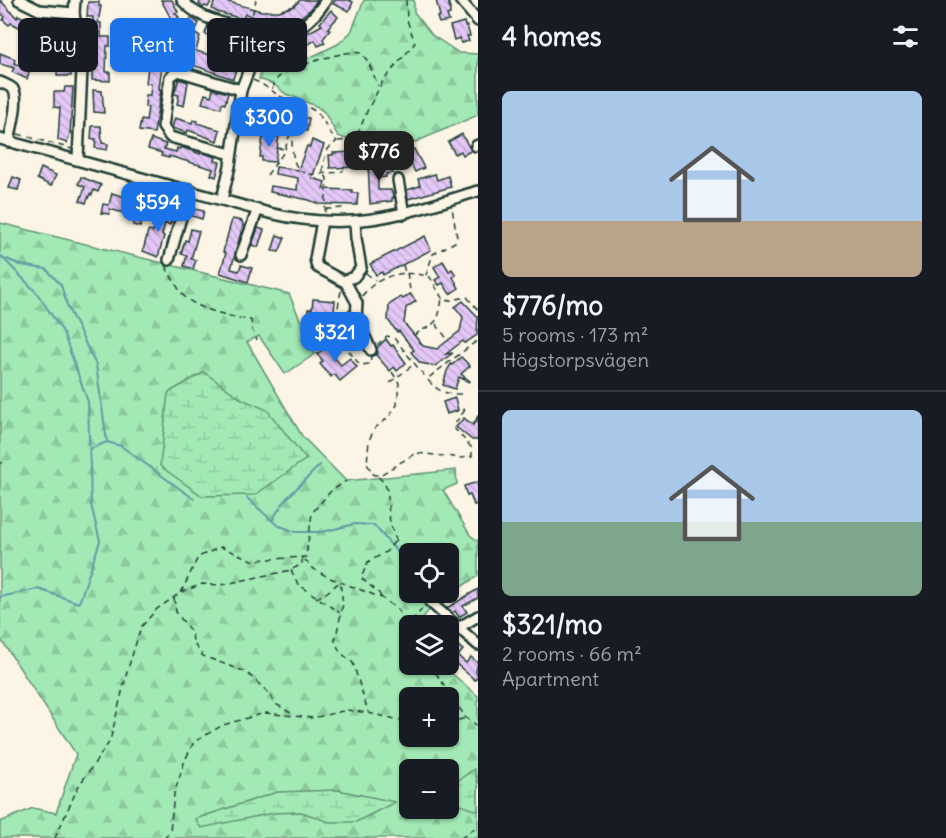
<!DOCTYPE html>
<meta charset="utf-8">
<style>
:root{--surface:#171b24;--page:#242831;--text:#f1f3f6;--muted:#9ea1a6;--line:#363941;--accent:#1a73e8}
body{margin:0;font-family:Delius,sans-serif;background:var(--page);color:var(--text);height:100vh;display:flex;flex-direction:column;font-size:22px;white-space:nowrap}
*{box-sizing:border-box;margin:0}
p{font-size:20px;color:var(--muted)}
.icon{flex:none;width:33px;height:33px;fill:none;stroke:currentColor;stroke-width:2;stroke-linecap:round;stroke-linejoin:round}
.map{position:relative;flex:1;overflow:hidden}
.sheet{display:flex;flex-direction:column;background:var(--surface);width:468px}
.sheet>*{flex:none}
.guide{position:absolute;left:18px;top:18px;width:369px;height:54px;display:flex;gap:12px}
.buttons{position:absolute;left:399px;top:543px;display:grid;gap:12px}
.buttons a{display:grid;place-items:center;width:60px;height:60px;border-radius:9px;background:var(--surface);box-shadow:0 2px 4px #0004;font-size:30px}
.price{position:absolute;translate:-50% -51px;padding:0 14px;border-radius:12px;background:var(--accent);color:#fff;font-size:20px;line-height:39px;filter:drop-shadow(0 2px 3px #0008)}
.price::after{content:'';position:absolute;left:50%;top:36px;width:18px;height:14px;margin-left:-9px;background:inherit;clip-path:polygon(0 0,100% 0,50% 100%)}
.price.selected{background:#222;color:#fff}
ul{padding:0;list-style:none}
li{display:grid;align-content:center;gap:12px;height:318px;padding:0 24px}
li+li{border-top:2px solid var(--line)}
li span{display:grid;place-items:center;height:186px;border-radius:9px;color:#555}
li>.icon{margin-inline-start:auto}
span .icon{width:108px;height:108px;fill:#fffc;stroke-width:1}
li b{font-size:26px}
h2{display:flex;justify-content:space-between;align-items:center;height:72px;padding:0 24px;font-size:26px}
.chip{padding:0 21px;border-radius:9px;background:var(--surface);box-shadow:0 2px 4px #0004;font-size:21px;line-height:54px}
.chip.selected{background:var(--accent);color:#fff}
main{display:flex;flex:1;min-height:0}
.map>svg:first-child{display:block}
.forest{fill:url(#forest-firs);stroke:#619375;stroke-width:1.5;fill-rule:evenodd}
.wetland{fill:url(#wetland-marsh);stroke:#619375;stroke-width:1.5}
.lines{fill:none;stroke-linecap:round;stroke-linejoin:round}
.stream{stroke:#6399a6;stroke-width:2}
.building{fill:url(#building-back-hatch);stroke:#1f3d34;stroke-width:1.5}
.minor-casing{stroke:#1f3d34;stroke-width:14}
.path{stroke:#1f3d34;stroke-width:1.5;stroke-dasharray:6 4.5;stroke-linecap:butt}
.minor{stroke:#fcf5e5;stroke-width:9}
</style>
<main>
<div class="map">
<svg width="478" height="838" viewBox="0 0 478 838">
<defs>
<pattern id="forest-firs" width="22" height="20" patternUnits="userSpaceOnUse" patternTransform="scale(1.5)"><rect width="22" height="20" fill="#a3e9b6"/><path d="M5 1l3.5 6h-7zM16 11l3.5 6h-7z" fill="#8cc99d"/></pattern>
<pattern id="wetland-marsh" width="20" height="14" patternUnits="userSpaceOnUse" patternTransform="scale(1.5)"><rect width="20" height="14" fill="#a3e9b6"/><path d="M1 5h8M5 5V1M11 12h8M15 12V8" fill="none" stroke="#8cc99d"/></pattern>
<pattern id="building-back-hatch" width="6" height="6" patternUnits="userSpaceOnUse" patternTransform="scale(1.5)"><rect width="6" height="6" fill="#e4c7f6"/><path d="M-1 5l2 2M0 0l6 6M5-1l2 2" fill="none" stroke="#c3acd4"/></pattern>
</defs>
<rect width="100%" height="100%" fill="#fcf5e5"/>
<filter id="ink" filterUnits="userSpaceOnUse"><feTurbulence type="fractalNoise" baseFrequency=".0167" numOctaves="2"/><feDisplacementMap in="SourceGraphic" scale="12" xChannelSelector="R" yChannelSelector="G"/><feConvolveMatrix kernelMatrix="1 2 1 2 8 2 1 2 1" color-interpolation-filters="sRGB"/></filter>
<g filter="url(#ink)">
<!-- forest -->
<g class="forest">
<path d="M364 0H414V12L432 35 459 53 478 54V115L397 150 372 149 338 136 324 112 316 106 286 94 273 84 259 79 264 64 284 70 338 44 351 32Z"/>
<path d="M0 223 289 294 315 354 285 374 259 336 247 342 302 436 346 481 456 470 457 484 443 490 470 535 478 541V576L434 604 417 625 410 626V664L442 665 478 696V838H0V822L33 808 56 813 76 754 0 638ZM410 554H448V592H410ZM410 698H448V736H410ZM410 770H448V808H410Z"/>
</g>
<!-- wetland -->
<g class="wetland">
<path d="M204 372 240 398 267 410 306 459 255 495 202 496 160 466 168 393Z"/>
<path d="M474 769 478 784V811L455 803 449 806V787Z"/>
<path d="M338 790 395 802 356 822H329L302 812 273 813 201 828 195 819 277 792Z"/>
</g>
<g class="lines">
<!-- stream -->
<g class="stream">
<path d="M0 255 37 293 63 332 88 402 91 505 100 541 79 603 38 589 0 597"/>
<path d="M7 259 20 265 46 269 61 285 68 308 96 365 107 442"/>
<path d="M90 449 107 442 121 446 194 499"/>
<path d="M247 498 277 525 296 532H322L355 524 374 525 410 567"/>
<path d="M272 520 286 499 320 465"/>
</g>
</g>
<!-- building -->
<g class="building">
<path d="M0 0 17 18 18 15 31 21 28 28 24 26 23 29 11 23 9 25 3 20 5 17 0 12Z"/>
<path d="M161 0H172L178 12 175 13 179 17 173 22Z"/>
<path d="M201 0H212L208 7 205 6 203 8 199 4Z"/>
<path d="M215 0H222L261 11H279L294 6 300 0H317L311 9 298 19 278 26V25L269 26 258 24 259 20 255 19V17L245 14 243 19 217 12 212 9Z"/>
<path d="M335 0H349L353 2 349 11 333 4Z"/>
<path d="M436 0H448L450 9V14L447 15 449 21 439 23 437 17 440 16Z"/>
<path d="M88 2H99V6H101L98 23H101V37H110V46H107L106 72H110V81L92 80 93 27V17H87Z"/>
<path d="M331 10 338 17 328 28 330 30 323 39 325 43 318 46 315 40 304 47V50L290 55 287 45 302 40 300 37 322 25 320 23Z"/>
<path d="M191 18 199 23 194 34 200 36 196 51 214 56 213 61 228 65 229 60 238 63 233 79 190 64V66L169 60 172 50 187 55 192 37 183 32Z"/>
<path d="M464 22 465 26H467L470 36H467L469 41 461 43 459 38 454 40 450 26Z"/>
<path d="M208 25 225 32 222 42 216 40 217 38 205 34Z"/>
<path d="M52 30 53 36 68 33 69 42 45 47 42 32Z"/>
<path d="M242 36 251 40 244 54 235 50Z"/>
<path d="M271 49 281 53 274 64 266 61Z"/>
<path d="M0 53 15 59 14 63 30 70 27 79 12 72 14 68 0 64Z"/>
<path d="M61 54 72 55 71 76H57V66H61Z"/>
<path d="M152 63 162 64 159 89H161L154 133 139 131 141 120 146 121 148 107H145L146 95H150L151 84 146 83 148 67H152Z"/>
<path d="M179 79 188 82 184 106 177 104 179 95 174 94Z"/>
<path d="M65 87H73L70 134 67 143 58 140 60 108 54 107V92H64Z"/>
<path d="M213 89 228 93 225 104 222 103 221 108 202 103 205 94 211 96Z"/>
<path d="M93 90 102 91 104 113 94 112Z"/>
<path d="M260 107 273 109 272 117 258 115Z"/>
<path d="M283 112 303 115 302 118H309L307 131 277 127 279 114 283 115Z"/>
<path d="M175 118 192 123 193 120 198 121 197 123 220 130 217 141 188 130 187 133 172 128Z"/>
<path d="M92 126H101L102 143 108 144 107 150 95 148 96 139H91Z"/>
<path d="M266 134 279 136 275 162 262 161V157H260L263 137H265Z"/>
<path d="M462 134 471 151 463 155 461 151 455 154 448 142Z"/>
<path d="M151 139 166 144 164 149 176 152 177 148 180 149 181 147 200 154V152L216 157 215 161 220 162 216 177 211 175 213 169 169 156V158L161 156 162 153 148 149Z"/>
<path d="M312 140 324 145 312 178 325 182 323 189 352 190V193H358L357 205 319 204 309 200 270 192 271 186 297 190 298 178 275 174 276 167 298 170 307 146 310 147Z"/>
<path d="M414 149 424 168 415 172 408 158 410 157 408 152Z"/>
<path d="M353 152V154H359V167L330 168 329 155H333V153Z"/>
<path d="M368 162H379V165L392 163 393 173 386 174V177L378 178V190H391L394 198H392V201L370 204Z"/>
<path d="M41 168 56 175 51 186 37 179Z"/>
<path d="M435 174 437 180 448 176 451 187 408 199 407 190 420 186 418 179Z"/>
<path d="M13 177 21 180 18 190 9 188Z"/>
<path d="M81 177 101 185 98 192 94 190 92 195 90 194 86 203 80 201 85 187 78 184Z"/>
<path d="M112 193 128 198 123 213 110 209 109 214 101 213 103 204 109 205Z"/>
<path d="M140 201 148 204 140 227 133 225Z"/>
<path d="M164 208 174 211 170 225 165 223 162 235 164 236 158 257 143 251 148 231 153 232 156 221 152 220 153 214 162 217Z"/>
<path d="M194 209 204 211 202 219 192 216Z"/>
<path d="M232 219 242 221 243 225 231 269 239 271 241 265 252 268 248 282 220 273 226 253 223 252Z"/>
<path d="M258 228 264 230 258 247 252 245Z"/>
<path d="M191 229 199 231 191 259 196 260 193 269 184 266 187 255 181 254 185 240 188 241Z"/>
<path d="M277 235 285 238 279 252 272 251Z"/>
<path d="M425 236 431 250 383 275 382 272 376 275 370 264Z"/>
<path d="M443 261 449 271 452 269 456 275 453 277 459 288 450 294 443 283 439 285 435 280 440 277 434 267Z"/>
<path d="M410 294 416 301 406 308 404 323 423 346 437 349 460 331 463 317 455 307 463 301 478 317 477 335 465 343 463 341 446 354 453 353 435 366 420 363 411 352 414 350 399 331 397 332 388 320 389 305 401 297 403 299Z"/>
<path d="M313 299 335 301 334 312 324 311 323 324 330 325 329 336 311 334 312 326 307 325 308 309H312Z"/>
<path d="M386 339 391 346 393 345 406 363 397 371 394 367 390 371 376 355 378 354 377 348Z"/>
<path d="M332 342 339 350 333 356 341 365 350 358 357 367 340 381 334 374 331 377 320 364 323 361 317 354Z"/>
<path d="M461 357 470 366 461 374 470 381 469 382 459 377 455 389 443 385 447 371 451 364 452 365Z"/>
<path d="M455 398 458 410 447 414 443 402Z"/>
<path d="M478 416V440H472L456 427 464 418 473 425Z"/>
<path d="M478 482V504L474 505 470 495 467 496 464 486Z"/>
<path d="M478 589V598L463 606 467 612 459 617 455 611 452 613 447 608Z"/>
<path d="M456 644 463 650 458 656 466 663 471 657 478 663 476 671 478 677 475 680 448 657V652Z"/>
</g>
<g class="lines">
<defs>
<g id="minor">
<path d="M19 0 39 10 74 13"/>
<path d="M75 0 74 13 82 69 78 159"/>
<path d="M182 0C195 15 211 20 230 25 272 37 300 42 326 0"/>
<path d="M460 0 478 21"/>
<path d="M0 82C4 84 10 86 13 89 20 98 11 130 9 142"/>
<path d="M0 139 269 213C352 233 400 215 478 191"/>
<path d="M476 146 478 145"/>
<path d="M231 154 170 137 163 127 170 77 178 71 241 90"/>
<path d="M398 180 404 214"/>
<path d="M222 199 230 166 241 90 263 34"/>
<path d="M322 221 315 259 317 267 343 281 354 277 361 268 356 238 355 221"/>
<path d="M241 255 258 209"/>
<path d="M169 260 189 189"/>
<path d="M345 281 357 303 356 318 371 350"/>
<path d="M430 602 478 645"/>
<path d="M458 628 478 616"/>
</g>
</defs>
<!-- minor casing -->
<use href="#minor" class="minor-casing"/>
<!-- path -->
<g class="path">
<path d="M250 24 256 0"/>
<path d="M253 80C263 84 269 89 278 95 290 103 307 103 318 114 326 122 328 134 337 141L328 149 323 164V172L327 178 325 214"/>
<path d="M272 89C274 83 277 77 283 74 293 67 350 48 360 53 369 58 374 77 378 86"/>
<path d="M266 116 267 123 276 129 292 133C292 160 292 180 326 173 333 172 338 174 344 170"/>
<path d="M18 134 72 149"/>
<path d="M338 141 349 140 359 131 368 109 383 81 415 43 407 20 406 0"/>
<path d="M277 148 284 149"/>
<path d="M267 175 284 152 290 134"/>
<path d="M326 209 343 208"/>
<path d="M403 265 405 272"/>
<path d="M168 266 167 269C172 278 177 287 183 295 193 308 234 318 251 320L252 330 257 340"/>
<path d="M366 273 376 281"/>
<path d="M407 273 411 295"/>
<path d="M426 275 433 254 455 242 457 237 452 208"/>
<path d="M341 291C333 329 337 337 360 365L370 364 371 356"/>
<path d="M362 296C379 274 405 269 430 277L442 298 446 301 467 297 478 310"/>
<path d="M339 319 349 310"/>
<path d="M436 324 448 340"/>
<path d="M414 335C435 322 438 327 442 298"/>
<path d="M377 345 387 336 394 338 427 379"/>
<path d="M392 372 399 383 397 405 388 418 375 428 369 440 367 464 374 475H380L416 453 462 458 472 456V448L454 428V425L465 410"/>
<path d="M463 377 465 379"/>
<path d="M390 383 414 364"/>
<path d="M461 394C445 395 436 390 427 379L478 340"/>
<path d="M452 412 465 409"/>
<path d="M476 423 477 421"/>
<path d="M0 464 3 462"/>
<path d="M378 477C393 488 386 505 390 521 393 537 401 550 410 564"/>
<path d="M291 570 298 584 340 613"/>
<path d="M181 593 198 557 221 547 252 560 306 557 312 513 330 492 346 481"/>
<path d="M381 597 379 593 361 578 368 562 386 552 396 540"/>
<path d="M174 598 176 612 191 632 194 644 203 656 246 672 270 694 274 703 294 715"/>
<path d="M316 598C326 595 331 588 340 582L343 604 335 641 340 652 353 663 368 712"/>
<path d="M410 644 400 634 424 607"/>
<path d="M430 664 466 718 478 726"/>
<path d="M448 723 466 718"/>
<path d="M55 838 78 787 110 741 127 672 141 627 157 609 180 593 202 584 221 585 291 570 302 564V557L315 570 330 578 382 598 397 609 407 625"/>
<path d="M165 838 170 831 174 794 185 760 194 742 223 725 265 713 313 718 347 710 368 713 410 722"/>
<path d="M461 838 478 826"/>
</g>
<!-- minor -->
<use href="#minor" class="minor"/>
</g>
</g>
</svg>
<div class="buttons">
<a><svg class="icon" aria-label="locate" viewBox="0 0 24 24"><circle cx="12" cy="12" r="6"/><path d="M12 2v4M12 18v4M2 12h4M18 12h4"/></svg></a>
<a><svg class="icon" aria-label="layers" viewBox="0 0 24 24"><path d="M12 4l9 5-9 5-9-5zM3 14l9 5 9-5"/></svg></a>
<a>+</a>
<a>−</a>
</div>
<b class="price" style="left:269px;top:148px">$300</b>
<b class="price selected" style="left:379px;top:182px">$776</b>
<b class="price" style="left:158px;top:233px">$594</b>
<b class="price" style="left:335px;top:363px">$321</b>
<div class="guide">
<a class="chip">Buy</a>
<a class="chip selected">Rent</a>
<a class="chip">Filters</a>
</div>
</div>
<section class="sheet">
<h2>4 homes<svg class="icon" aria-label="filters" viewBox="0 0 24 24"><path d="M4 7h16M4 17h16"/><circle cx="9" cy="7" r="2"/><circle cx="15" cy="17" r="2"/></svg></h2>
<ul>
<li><span style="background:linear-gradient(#a9c7e8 70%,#b9a48a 0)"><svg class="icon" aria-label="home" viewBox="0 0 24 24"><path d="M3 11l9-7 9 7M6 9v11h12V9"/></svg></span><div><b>$776/mo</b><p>5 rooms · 173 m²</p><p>Högstorpsvägen</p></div></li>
<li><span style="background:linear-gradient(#a9c7e8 60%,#7fa58c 0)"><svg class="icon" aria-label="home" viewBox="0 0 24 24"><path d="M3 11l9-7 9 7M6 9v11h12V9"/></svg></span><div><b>$321/mo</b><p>2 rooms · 66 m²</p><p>Apartment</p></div></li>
</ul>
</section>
</main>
